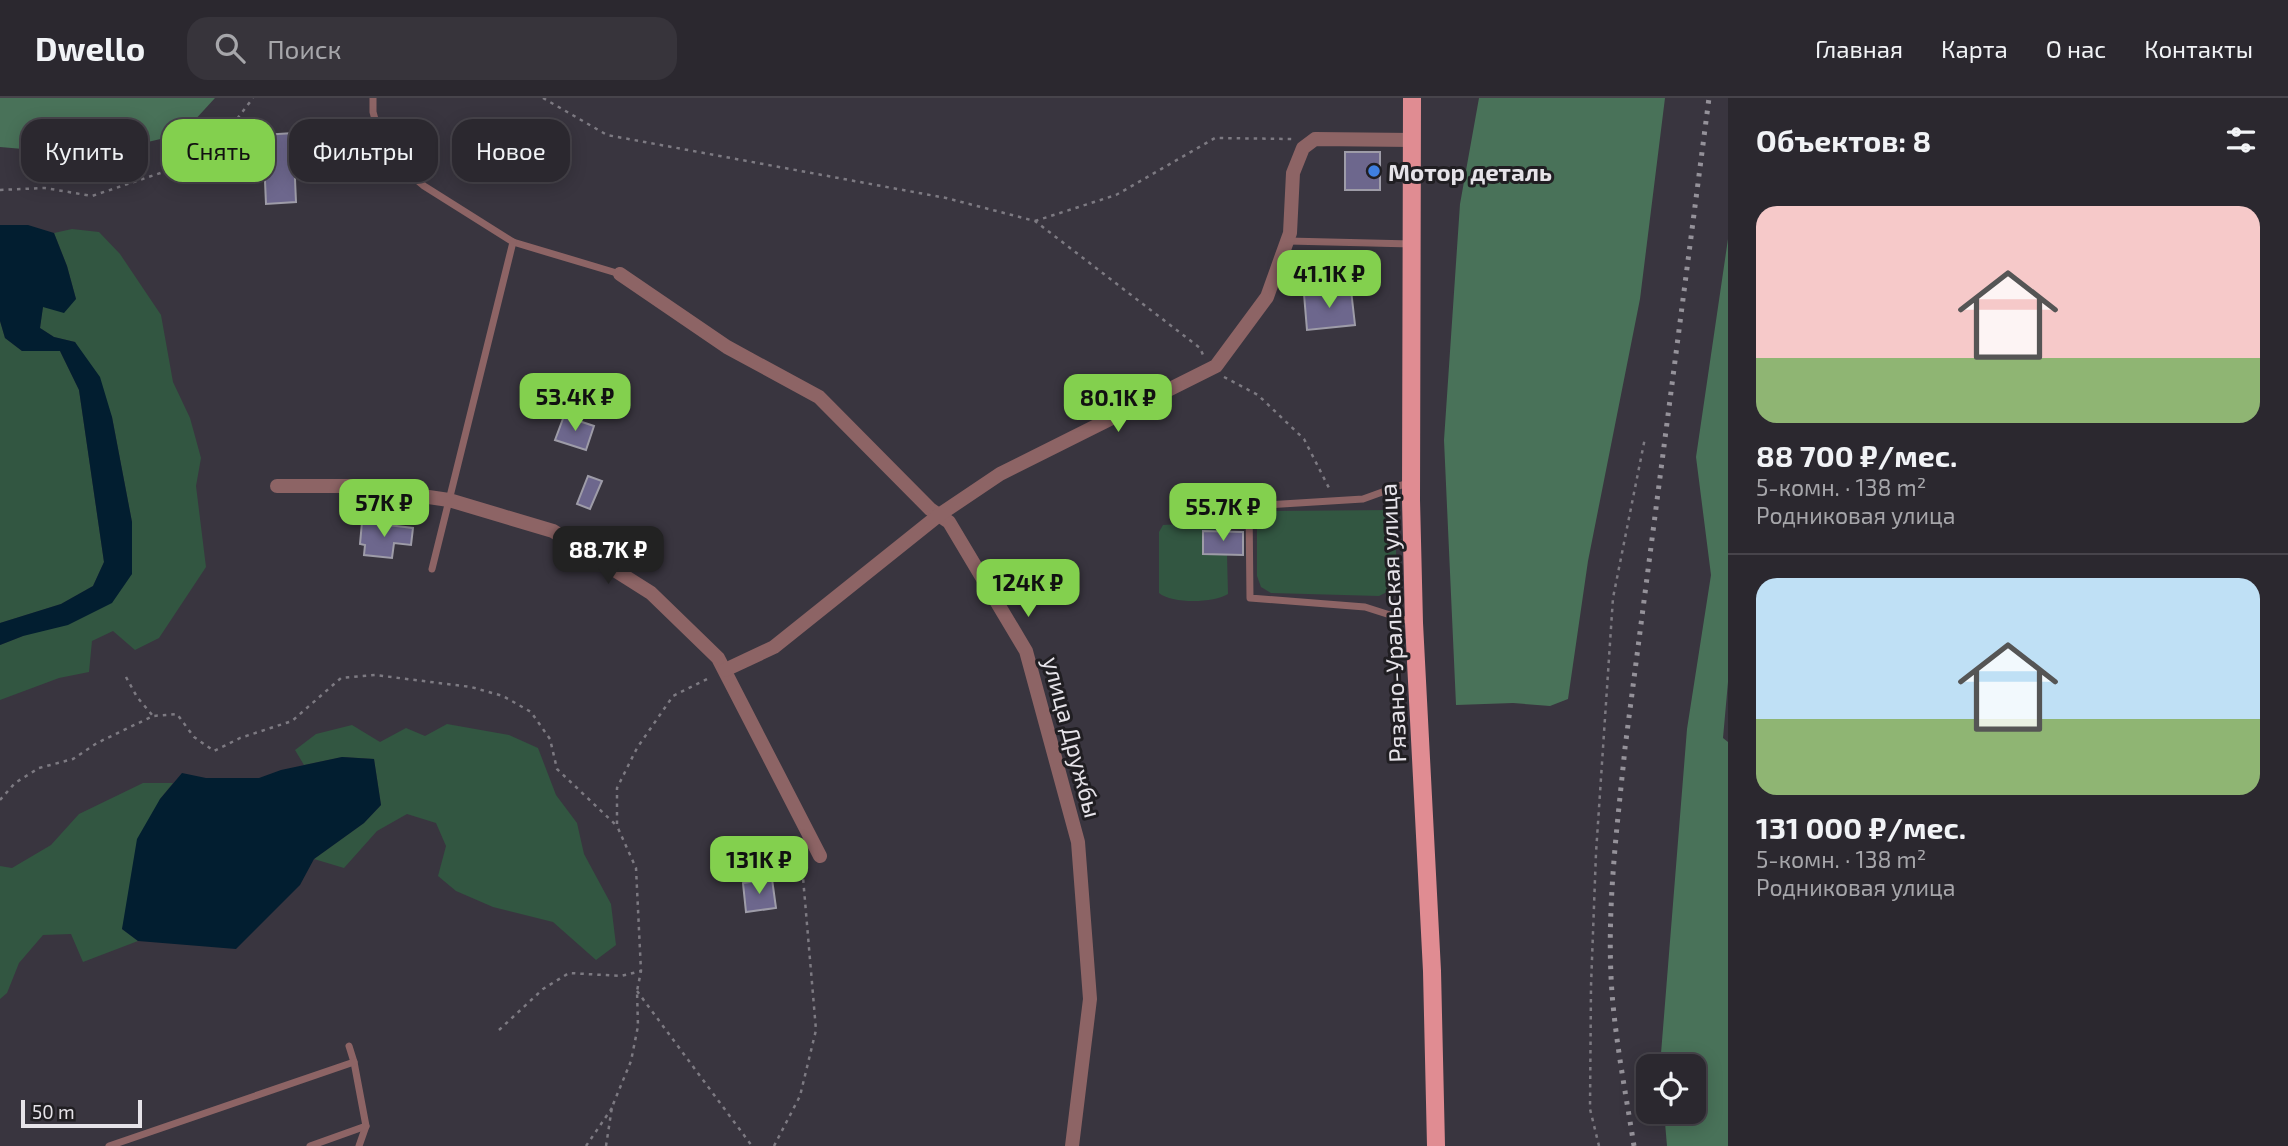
<!DOCTYPE html>
<html lang="ru">
<meta charset="utf-8">
<style>
:root{--surface:#2b282f;--page:#37343b;--text:#f1f3f6;--muted:#a6a6aa;--line:#47444b;--accent:#83d04e}
body{margin:0;font-family:"Exo 2",sans-serif;background:var(--page);color:var(--text);height:100vh;display:flex;flex-direction:column;font-size:26px;white-space:nowrap}
*{box-sizing:border-box;margin:0}
p{font-size:23px;color:var(--muted)}
.icon{flex:none;width:38px;height:38px;fill:none;stroke:currentColor;stroke-width:2;stroke-linecap:round;stroke-linejoin:round}
.map{position:relative;flex:1;overflow:hidden}
.sheet{display:flex;flex-direction:column;background:var(--surface);width:560px}
.sheet>*{flex:none}
.guide{position:absolute;left:21px;top:21px;width:665px;height:63px;display:flex;gap:14px}
.tools{position:absolute;left:1636px;top:956px;display:grid;gap:14px}
.tools a{display:grid;place-items:center;width:70px;height:70px;border-radius:14px;background:var(--surface);box-shadow:0 4px 18px #0003,0 0 0 2px var(--line);font-size:35px}
.scale{position:absolute;left:21px;bottom:18px;width:121px;box-sizing:border-box;padding-left:7px;border:4px solid #e6e3e9;border-top:0;font-size:19px;line-height:24px;white-space:nowrap;color:#e6e3e9;-webkit-text-stroke:5px #201e22;paint-order:stroke}
.price{position:absolute;translate:-50% -60px;padding:0 16px;border-radius:14px;background:var(--accent);color:#111;font-size:23px;line-height:46px;filter:drop-shadow(0 2px 4px #0008)}
.price::after{content:'';position:absolute;left:50%;top:42px;width:21px;height:16px;margin-left:-10px;background:inherit;clip-path:polygon(0 0,100% 0,50% 100%)}
.price.active{background:#222;color:#fff}
ul{padding:0;list-style:none}
li{display:grid;align-content:center;gap:14px;height:371px;padding:0 28px}
li+li{border-top:2px solid var(--line)}
li span{display:grid;place-items:center;height:217px;border-radius:21px;color:#555}
li>.icon{margin-inline-start:auto}
span .icon{width:126px;height:126px;fill:#fffc;stroke-width:1}
li b{font-size:30px}
h2{display:flex;justify-content:space-between;align-items:center;height:84px;padding:0 28px;font-size:30px}
.pill{padding:0 24px;border-radius:21px;background:var(--surface);box-shadow:0 4px 18px #0003,0 0 0 2px var(--line);font-size:24px;line-height:63px}
.pill.active{background:var(--accent);color:#111}
header{display:flex;align-items:center;gap:42px;box-sizing:border-box;height:98px;padding:0 35px;background:var(--surface);border-bottom:2px solid var(--line)}
header strong{font-size:33px}
nav{display:flex;gap:38px;margin-inline-start:auto;font-size:24px}
.search{width:490px;height:63px;background:var(--page);display:flex;align-items:center;gap:18px;box-sizing:border-box;padding:0 24px;border-radius:21px;color:var(--muted);font-size:26px}
main{display:flex;flex:1;min-height:0}
.map>svg:first-child{display:block}
.green{fill:#325641}
.forest{fill:#497259}
.water{fill:#021e30}
.building{fill:#6d678d;stroke:#9e9ca8;stroke-width:2}
.lines{fill:none;stroke-linecap:round;stroke-linejoin:round}
.path{stroke:#7d7a82;stroke-width:2.5;stroke-dasharray:3.5 5;stroke-linecap:butt}
.lane{stroke:#8d6465;stroke-width:7}
.street{stroke:#8d6465;stroke-width:14}
.primary{stroke:#e08c92;stroke-width:18}
.rail{stroke:#95929a;stroke-width:5;stroke-dasharray:3.5 7;stroke-linecap:butt}
.shop-dot{fill:#3f7fe0;stroke:#201e22;stroke-width:2.5}
.labels{text-anchor:middle;dominant-baseline:central;stroke-width:6;stroke-linejoin:round;paint-order:stroke}
.poi-label{font-size:24px;font-weight:bold;fill:#e6e3e9;stroke:#201e22;text-anchor:start}
.street-label{font-size:24px;fill:#e6e3e9;stroke:#201e22}
</style>
<header>
<strong>Dwello</strong>
<div class="search"><svg class="icon" aria-label="search" viewBox="0 0 24 24"><circle cx="10" cy="10" r="6"/><path d="M15 15l6 6"/></svg>Поиск</div>
<nav><a>Главная</a><a>Карта</a><a>О нас</a><a>Контакты</a></nav>
</header>
<main>
<div class="map">
<svg width="1728" height="1048" viewBox="0 0 1728 1048">
<rect width="100%" height="100%" fill="#39353f"/>
<!-- green -->
<g class="green">
<path d="M72 131 99 134 120 156 161 217 173 284 190 320 201 360 196 388 206 469 159 540 135 552 113 533 92 543 89 574 59 580 0 602V547L23 538 132 476V424L112 319 75 244 54 239 40 230 43 208 76 201 67 168 54 135Z"/>
<path d="M0 223 5 240 22 253H60L79 292 104 464 93 488 61 506 0 525Z"/>
<path d="M1224 405 1230 411 1228 434 1204 433 1203 455 1227 456 1228 496C1214 505 1172 506 1159 495V434L1163 427 1180 426 1182 411 1188 407Z"/>
<path d="M1390 412 1396 421V483L1389 493 1379 498 1271 495 1261 489 1257 478V429L1265 418 1275 413Z"/>
<path d="M447 626 509 637 538 650 556 697 577 725 584 756 611 806 616 847 596 862 553 824 493 809 456 793 438 778 446 748 436 725 407 716 377 733 344 770 314 761 364 725 381 707 374 661 342 659 304 667 295 652 316 636 352 627 380 644 406 630 425 638Z"/>
<path d="M143 685H173L160 701 122 831 138 843 83 864 71 836 43 837 19 865 7 895 0 901V768L12 770 51 747 79 716Z"/>
</g>
<!-- forest -->
<g class="forest">
<path d="M0 0H215L182 36 92 57 0 49Z"/>
<path d="M1479 0H1665L1640 201 1588 463 1568 601 1550 608 1513 605 1456 607 1444 342 1460 106Z"/>
<path d="M1728 141V584L1723 640 1728 644V1048H1667L1664 1013H1694V968H1660L1687 631 1711 477 1696 359Z"/>
</g>
<!-- water -->
<g class="water">
<path d="M0 127H28L54 135 67 168 76 201 64 215 43 209 40 230 54 239 75 244 100 279 112 319 132 424V476L112 505 68 527 23 538 0 547V525L61 506 93 488 104 464 79 292 60 253H22L5 240 0 223Z"/>
<path d="M342 659 374 661 381 707 364 725 314 761 300 787 236 851 138 843 122 831 137 741 160 701 182 675 206 680H259L281 672Z"/>
</g>
<!-- building -->
<g class="building">
<path d="M293 35 296 104 266 106 263 37Z"/>
<rect x="1345" y="54" width="35" height="38"/>
<path d="M1351 192 1355 227 1307 232 1304 196Z"/>
<path d="M564 318 594 328 586 352 555 342Z"/>
<path d="M588 378 602 383 590 411 577 406Z"/>
<path d="M362 424 413 430 411 447 394 445 392 460 364 457 365 447 360 446Z"/>
<path d="M1203 433 1243 434V457L1203 456Z"/>
<path d="M772 781 776 810 746 814 743 785Z"/>
</g>
<g class="lines">
<!-- path -->
<g class="path">
<path d="M543 0 607 37 946 100 1035 123 1200 250 1203 257"/>
<path d="M0 92 45 90 92 98 208 59 253 0"/>
<path d="M1035 123 1116 97 1215 40 1292 41"/>
<path d="M1224 279 1258 297 1304 341 1329 390"/>
<path d="M126 579 137 599 153 618"/>
<path d="M0 702 15 685 39 670 73 661 97 645 153 618 177 616 194 639 214 653 240 640 292 623 341 580 375 577 471 589 503 598 531 614 550 641 557 671 617 728"/>
<path d="M637 893 752 1048"/>
<path d="M499 932 543 891 569 875 621 878 641 873"/>
<path d="M586 1048 612 1010"/>
<path d="M606 1048 612 1009 631 963 638 928 637 893 641 873 636 770 617 728V690L637 650 673 598 711 579"/>
<path d="M774 1048 800 998 816 932 801 756"/>
<path d="M1599 1048 1590 1011 1591 888 1596 755 1613 500 1645 340"/>
</g>
<!-- lane -->
<g class="lane">
<path d="M373 0V14L384 54 424 88 513 144 620 176"/>
<path d="M1288 143 1412 146"/>
<path d="M1410 384 1363 401 1249 408 1250 500 1365 509 1412 524"/>
<path d="M432 471 513 144"/>
<path d="M349 948 354 964 366 1028 359 1048"/>
<path d="M109 1048 354 964"/>
<path d="M310 1048 366 1028"/>
</g>
<!-- street -->
<g class="street">
<path d="M620 176 727 249 819 299 930 411 949 424 1026 553 1078 744 1090 901 1072 1048"/>
<path d="M277 388H353L449 402 553 433 651 495 718 560 820 758"/>
<path d="M725 572 774 549 939 417 1000 376 1216 268 1267 199 1290 135 1293 75 1303 50 1315 41 1413 42"/>
</g>
<!-- primary -->
<path class="primary" d="M1412 0 1411 402 1414 525 1432 873 1436 1048"/>
<!-- rail -->
<path class="rail" d="M1634 1048C1626 997 1616 946 1612 895 1606 813 1617 731 1625 650L1709 0"/>
</g>
<!-- markers -->
<circle class="shop-dot" cx="1374" cy="73" r="7"/>
<g class="labels">
<!-- poi labels -->
<g class="poi-label">
<text x="1388" y="73">Мотор деталь</text>
</g>
<!-- street labels -->
<g class="street-label">
<text transform="translate(1392 525) rotate(-92)">Рязано-Уральская улица</text>
<text transform="translate(1073 639) rotate(75)">улица Дружбы</text>
</g>
</g>
</svg>
<div class="tools">
<a><svg class="icon" aria-label="locate" viewBox="0 0 24 24"><circle cx="12" cy="12" r="6"/><path d="M12 2v4M12 18v4M2 12h4M18 12h4"/></svg></a>
</div>
<div class="scale">50 m</div>
<b class="price" style="left:1329px;top:212px">41.1K ₽</b>
<b class="price" style="left:575px;top:335px">53.4K ₽</b>
<b class="price" style="left:1118px;top:336px">80.1K ₽</b>
<b class="price" style="left:384px;top:441px">57K ₽</b>
<b class="price" style="left:1223px;top:445px">55.7K ₽</b>
<b class="price active" style="left:608px;top:488px">88.7K ₽</b>
<b class="price" style="left:1028px;top:521px">124K ₽</b>
<b class="price" style="left:759px;top:798px">131K ₽</b>
<div class="guide">
<a class="pill">Купить</a>
<a class="pill active">Снять</a>
<a class="pill">Фильтры</a>
<a class="pill">Новое</a>
</div>
</div>
<section class="sheet">
<h2>Объектов: 8<svg class="icon" aria-label="filters" viewBox="0 0 24 24"><path d="M4 7h16M4 17h16"/><circle cx="9" cy="7" r="2"/><circle cx="15" cy="17" r="2"/></svg></h2>
<ul>
<li><span style="background:linear-gradient(#f6c9c9 70%,#8fb573 0)"><svg class="icon" aria-label="home" viewBox="0 0 24 24"><path d="M3 11l9-7 9 7M6 9v11h12V9"/></svg></span><div><b>88 700 ₽/мес.</b><p>5-комн. · 138 m²</p><p>Родниковая улица</p></div></li>
<li><span style="background:linear-gradient(#bfe0f5 65%,#8fb573 0)"><svg class="icon" aria-label="home" viewBox="0 0 24 24"><path d="M3 11l9-7 9 7M6 9v11h12V9"/></svg></span><div><b>131 000 ₽/мес.</b><p>5-комн. · 138 m²</p><p>Родниковая улица</p></div></li>
</ul>
</section>
</main>
